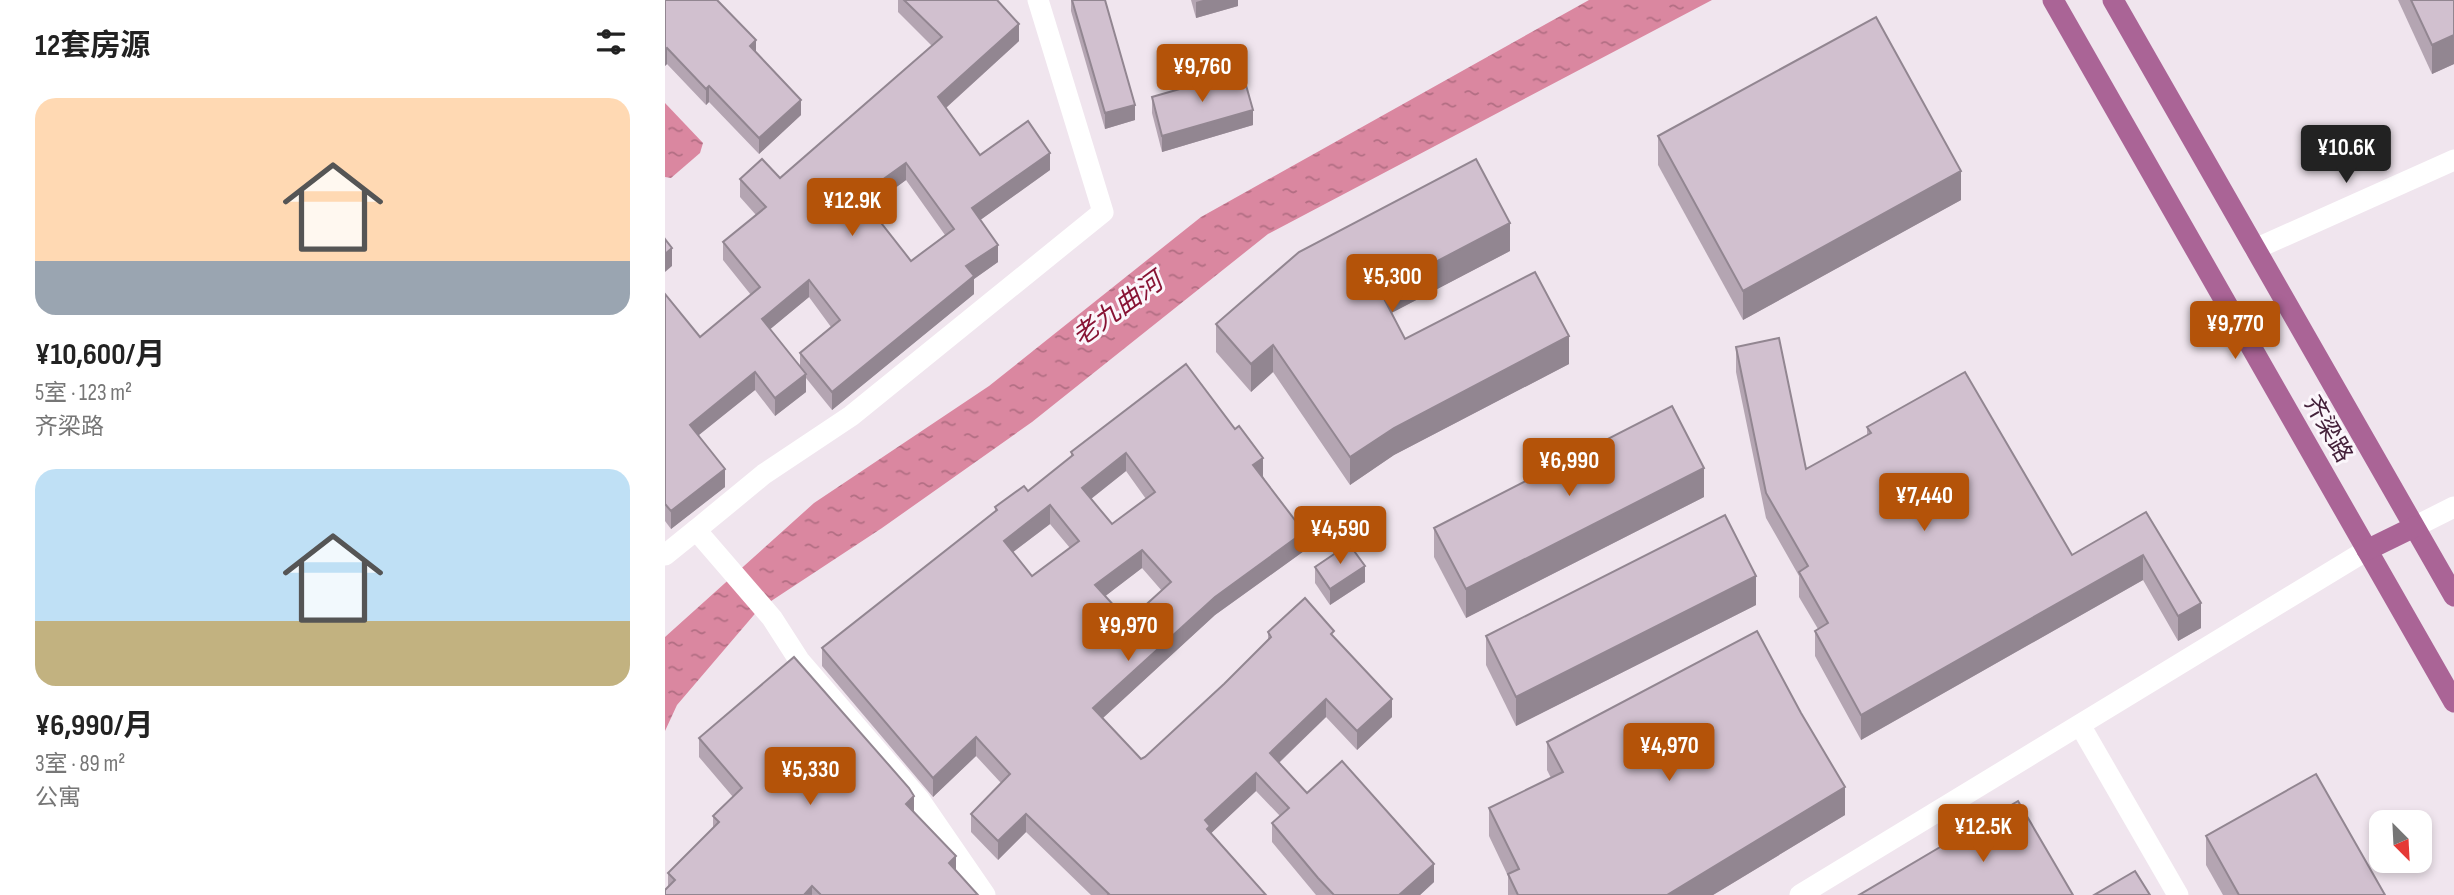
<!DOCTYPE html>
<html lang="zh">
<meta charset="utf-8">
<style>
:root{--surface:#fff;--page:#f2f2f2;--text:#222;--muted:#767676;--accent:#b45309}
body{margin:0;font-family:"Sofia Sans Condensed","Noto Sans SC",sans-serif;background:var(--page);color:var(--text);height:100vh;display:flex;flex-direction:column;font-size:26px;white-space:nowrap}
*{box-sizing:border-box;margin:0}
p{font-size:23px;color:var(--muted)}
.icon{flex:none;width:38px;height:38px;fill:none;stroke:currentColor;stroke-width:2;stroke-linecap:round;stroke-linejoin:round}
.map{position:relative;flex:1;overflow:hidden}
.side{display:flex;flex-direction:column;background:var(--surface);width:665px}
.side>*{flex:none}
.needle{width:46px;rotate:156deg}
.buttons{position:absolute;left:1704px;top:810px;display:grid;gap:14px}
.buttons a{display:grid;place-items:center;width:63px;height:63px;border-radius:14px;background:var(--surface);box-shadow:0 4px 10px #0003;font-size:35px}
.price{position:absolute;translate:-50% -60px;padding:0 16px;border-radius:7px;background:var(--accent);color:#fff;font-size:23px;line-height:46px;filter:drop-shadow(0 2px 4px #0008)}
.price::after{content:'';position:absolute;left:50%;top:42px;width:21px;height:16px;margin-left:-10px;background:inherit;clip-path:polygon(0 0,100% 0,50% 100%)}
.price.on{background:#222;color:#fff}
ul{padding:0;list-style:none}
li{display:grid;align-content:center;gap:14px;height:371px;padding:0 35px}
li span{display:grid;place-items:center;height:217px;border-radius:21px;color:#555}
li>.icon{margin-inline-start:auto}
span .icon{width:126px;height:126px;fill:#fffc;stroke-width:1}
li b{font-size:30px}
h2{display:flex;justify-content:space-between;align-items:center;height:84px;padding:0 35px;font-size:30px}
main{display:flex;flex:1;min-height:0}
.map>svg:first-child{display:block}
.water{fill:url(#water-ripples)}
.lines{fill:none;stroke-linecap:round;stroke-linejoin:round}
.minor{stroke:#fff;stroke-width:21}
.major{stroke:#aa6496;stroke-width:21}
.wall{fill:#b4a5b2;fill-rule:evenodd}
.shaded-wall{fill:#928691}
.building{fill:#d1c0cf;stroke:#928691;stroke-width:2;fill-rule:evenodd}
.labels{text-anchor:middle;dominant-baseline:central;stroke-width:6;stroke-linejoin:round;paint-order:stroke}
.street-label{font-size:24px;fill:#44213a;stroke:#fbf6fb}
.water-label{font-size:26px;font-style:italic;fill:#881334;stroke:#fbf6fb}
</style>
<main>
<section class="side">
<h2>12套房源<svg class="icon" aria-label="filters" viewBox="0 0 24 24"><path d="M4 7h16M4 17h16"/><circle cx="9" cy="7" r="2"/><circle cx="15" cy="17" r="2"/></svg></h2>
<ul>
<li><span style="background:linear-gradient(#ffd9b3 75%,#9aa5b1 0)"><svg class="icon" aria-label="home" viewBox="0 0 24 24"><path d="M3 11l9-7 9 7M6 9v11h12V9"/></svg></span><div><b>¥10,600/月</b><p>5室 · 123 m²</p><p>齐梁路</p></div></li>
<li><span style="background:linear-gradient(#bfe0f5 70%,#c2b280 0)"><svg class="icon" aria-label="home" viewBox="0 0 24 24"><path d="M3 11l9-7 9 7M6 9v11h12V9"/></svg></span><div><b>¥6,990/月</b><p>3室 · 89 m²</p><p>公寓</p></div></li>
</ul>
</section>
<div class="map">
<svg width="1789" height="895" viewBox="0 0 1789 895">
<defs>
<pattern id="water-ripples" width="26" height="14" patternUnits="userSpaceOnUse" patternTransform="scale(1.75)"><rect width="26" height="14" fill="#da87a0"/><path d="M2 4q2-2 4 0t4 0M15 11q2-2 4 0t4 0" fill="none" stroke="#b26e83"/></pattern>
</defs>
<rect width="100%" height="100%" fill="#f0e5ee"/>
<!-- water -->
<g class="water">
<path d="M924 0H1047L603 234 367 422 217 528 94 609 12 705 0 731V637L149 503 324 386 536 217Z"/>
<path d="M0 103 38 143 35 153 6 178 0 177Z"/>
</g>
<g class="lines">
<!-- minor -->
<g class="minor">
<path d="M1590 249 1789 160"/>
<path d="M1749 527 1789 507"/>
<path d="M31 530 99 474 186 416 438 212 373 0"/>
<path d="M0 555 31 530 107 618 134 660 254 799 320 895"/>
<path d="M1415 725 1513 895"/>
<path d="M1135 895 1702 550"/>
</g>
<!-- major -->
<g class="major">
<path d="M1388 0 1789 702"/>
<path d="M1448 0 1789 596"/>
<path d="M1702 550 1749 527"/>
</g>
</g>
<!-- wall -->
<g class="wall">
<path d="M0 0 56 4 136 115 94 154 44 102 41 105 2 64 0 66Z"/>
<path d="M233 0H332L354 41 281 108 315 155 385 170 315 220 333 262 309 279V294L167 410 141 378V392L110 416 90 390 34 435 60 487 6 529 0 521V294L35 337 86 295 58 260V242L91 215 75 197V179L115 178 267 46 233 12ZM241 180 280 235 246 261 204 207ZM144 297 166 327 135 353V367L105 329Z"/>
<path d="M406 0H440L470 120 440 129 406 11Z"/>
<path d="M526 0H573V6L531 18Z"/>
<path d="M1733 0H1789V64L1767 74Z"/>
<path d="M487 97 588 125 497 152 487 113Z"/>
<path d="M993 136 1296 200 1078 320 993 165Z"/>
<path d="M845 251 726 313 740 339 904 364 729 455 685 485 608 372 586 392 551 352V324Z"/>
<path d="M1071 347 1141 469 1202 435V427L1407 555 1481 512 1536 628 1513 641 1478 580 1196 740 1150 656V631L1153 629 1134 597V576L1101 518 1071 372Z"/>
<path d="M521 364 598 476 639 551 550 615 438 718 476 759 480 757 559 684 603 640V632L669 637 727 717 692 750 661 717 614 763 642 793 769 882 755 895H651L607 842V823L615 816 591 791 546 833 601 895H426L361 832 333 860 306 832V814L336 783 311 756 268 797 157 666V648L330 511V507L363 491 406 457V452ZM461 471 481 499 447 524 426 499ZM385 524 405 548 367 576 348 552ZM477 568 497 591 463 621 440 596Z"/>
<path d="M1039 497 801 618 769 557V528Z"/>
<path d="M650 567 700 582 665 605 650 583Z"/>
<path d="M1091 605 851 726 821 665V636Z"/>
<path d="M34 738 249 813 291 871 313 895H0L3 887V873L48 828V816L68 797 34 757Z"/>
<path d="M882 742 1180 815 1048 895H843V876L824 836V808L886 778 882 770Z"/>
<path d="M1541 836 1720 895H1558L1541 865Z"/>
</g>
<!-- shaded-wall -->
<g class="shaded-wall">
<path d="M538 0H573V6L531 18V2Z"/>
<path d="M354 24V41L273 115V97Z"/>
<path d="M1789 35V64L1767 74V45Z"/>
<path d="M91 40V55L85 46Z"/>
<path d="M2 48V64L0 66V50Z"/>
<path d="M44 86V102L41 105V89Z"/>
<path d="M136 100V115L94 154V138Z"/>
<path d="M470 105V120L440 129V113Z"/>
<path d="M588 110V125L497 152V136Z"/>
<path d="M385 153V170L307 226V208Z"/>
<path d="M241 163V180L195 214V196Z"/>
<path d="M1296 171V200L1078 320V291Z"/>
<path d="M845 223V251L715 319V291Z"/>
<path d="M333 245V262L309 279V294L167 410V392L301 266Z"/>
<path d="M7 248V266L0 272V254Z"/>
<path d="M144 280V297L97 336V319Z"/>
<path d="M904 336V364L729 455 685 485V457L729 428Z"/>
<path d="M608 345V372L586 392V364Z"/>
<path d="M90 372V390L25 442V425Z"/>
<path d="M141 374V392L110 416V398Z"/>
<path d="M461 453V471L417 506V488Z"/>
<path d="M598 458V476L588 483V465Z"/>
<path d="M1039 468V497L801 618V589Z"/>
<path d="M60 469V487L6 529V511Z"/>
<path d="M385 505V524L339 559V541Z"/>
<path d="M639 532V551L550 615 428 727V708L550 597Z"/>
<path d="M477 550V568L430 604V585Z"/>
<path d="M1478 555V580L1196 740V715Z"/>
<path d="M700 566V582L665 605V589Z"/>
<path d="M1091 576V605L851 726V697Z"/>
<path d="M1536 603V628L1513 641V616Z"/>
<path d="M661 699V717L605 771V753Z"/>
<path d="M727 699V717L692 750V731Z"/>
<path d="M311 737V756L268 797V778Z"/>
<path d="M591 773V791L540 839V820Z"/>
<path d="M1180 787V815L1048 895H1002Z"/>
<path d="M249 796V815L241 804Z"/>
<path d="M361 814V832L333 860V841Z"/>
<path d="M291 856V875L284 863Z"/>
<path d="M769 864V882L755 895H734Z"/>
<path d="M147 886V895H139Z"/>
</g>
<!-- building -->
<g class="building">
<path d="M0 0H52L91 40 85 46 136 100 94 138 44 86 41 89 2 48 0 50Z"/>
<path d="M239 0H332L354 24 273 97 315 155 363 121 385 153 307 208 333 245 301 266 309 276 167 392 135 353 175 320 144 280 97 319 141 374 110 398 90 372 25 425 60 469 6 511 0 504V294L35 337 95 287 58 242 101 207 75 179 97 159 115 178 277 37ZM241 163 289 229 246 261 195 196Z"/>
<path d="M407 0H440L470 105 440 113Z"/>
<path d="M1746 0H1789V35L1767 45Z"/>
<path d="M1211 17 1296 171 1078 291 993 136Z"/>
<path d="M577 71 588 110 497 136 487 97Z"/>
<path d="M811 159 845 223 715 291 740 339 870 272 904 336 729 428 685 457 608 345 586 364 551 324 634 252Z"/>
<path d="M0 239 7 248 0 254Z"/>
<path d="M1114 338 1141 469 1206 433 1202 427 1300 372 1407 555 1481 512 1536 603 1513 616 1478 555 1196 715 1150 631 1163 623 1134 572 1143 566 1101 493 1071 347Z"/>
<path d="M521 364 570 429 574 426 598 458 588 465 639 532 550 597 428 708 476 759 480 757 559 684 606 637 603 632 640 598 669 631 666 634 727 699 692 731 661 699 605 753 642 793 677 761 769 864 734 895H669L653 878 607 823 624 808 591 773 540 820 545 826 542 829 601 895H443L444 894 361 814 333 841 306 814 345 774 311 737 268 778 157 648 332 510 330 507 359 486 363 491 408 455 406 452ZM461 453 490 492 447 524 417 488ZM385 505 414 541 367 576 339 541ZM477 550 506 582 463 621 430 585Z"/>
<path d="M1007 406 1039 468 801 589 769 528Z"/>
<path d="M1060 515 1091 576 851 697 821 636Z"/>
<path d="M684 544 700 566 665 589 650 567Z"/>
<path d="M1092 631 1136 713 1180 787 1002 895H853L843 874 854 869 824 808 898 772 882 742Z"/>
<path d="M129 657 244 788 249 796 241 804 291 856 284 863 313 895H156L147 886 139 895H0V890L10 880 3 873 54 822 48 816 77 788 34 738Z"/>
<path d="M1651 774 1720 895H1574L1541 836Z"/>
<path d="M1353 801 1408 895H1194Z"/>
<path d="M1470 871 1485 895H1429Z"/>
</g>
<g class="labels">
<!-- street labels -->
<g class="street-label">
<text transform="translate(1663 429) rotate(60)">齐梁路</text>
</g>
<!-- water labels -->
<g class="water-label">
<text transform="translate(453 310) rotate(-36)">老九曲河</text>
</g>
</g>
</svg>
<div class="buttons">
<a><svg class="needle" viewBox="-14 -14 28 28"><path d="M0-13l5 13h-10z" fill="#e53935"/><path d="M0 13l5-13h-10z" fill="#767676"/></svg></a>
</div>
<b class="price" style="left:537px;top:104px">¥9,760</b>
<b class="price on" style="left:1681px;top:185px">¥10.6K</b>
<b class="price" style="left:187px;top:238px">¥12.9K</b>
<b class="price" style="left:727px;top:314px">¥5,300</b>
<b class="price" style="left:1570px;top:361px">¥9,770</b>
<b class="price" style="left:904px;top:498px">¥6,990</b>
<b class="price" style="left:1259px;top:533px">¥7,440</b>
<b class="price" style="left:675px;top:566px">¥4,590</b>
<b class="price" style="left:463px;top:663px">¥9,970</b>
<b class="price" style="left:1004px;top:783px">¥4,970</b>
<b class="price" style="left:145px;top:807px">¥5,330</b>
<b class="price" style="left:1318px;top:864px">¥12.5K</b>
</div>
</main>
